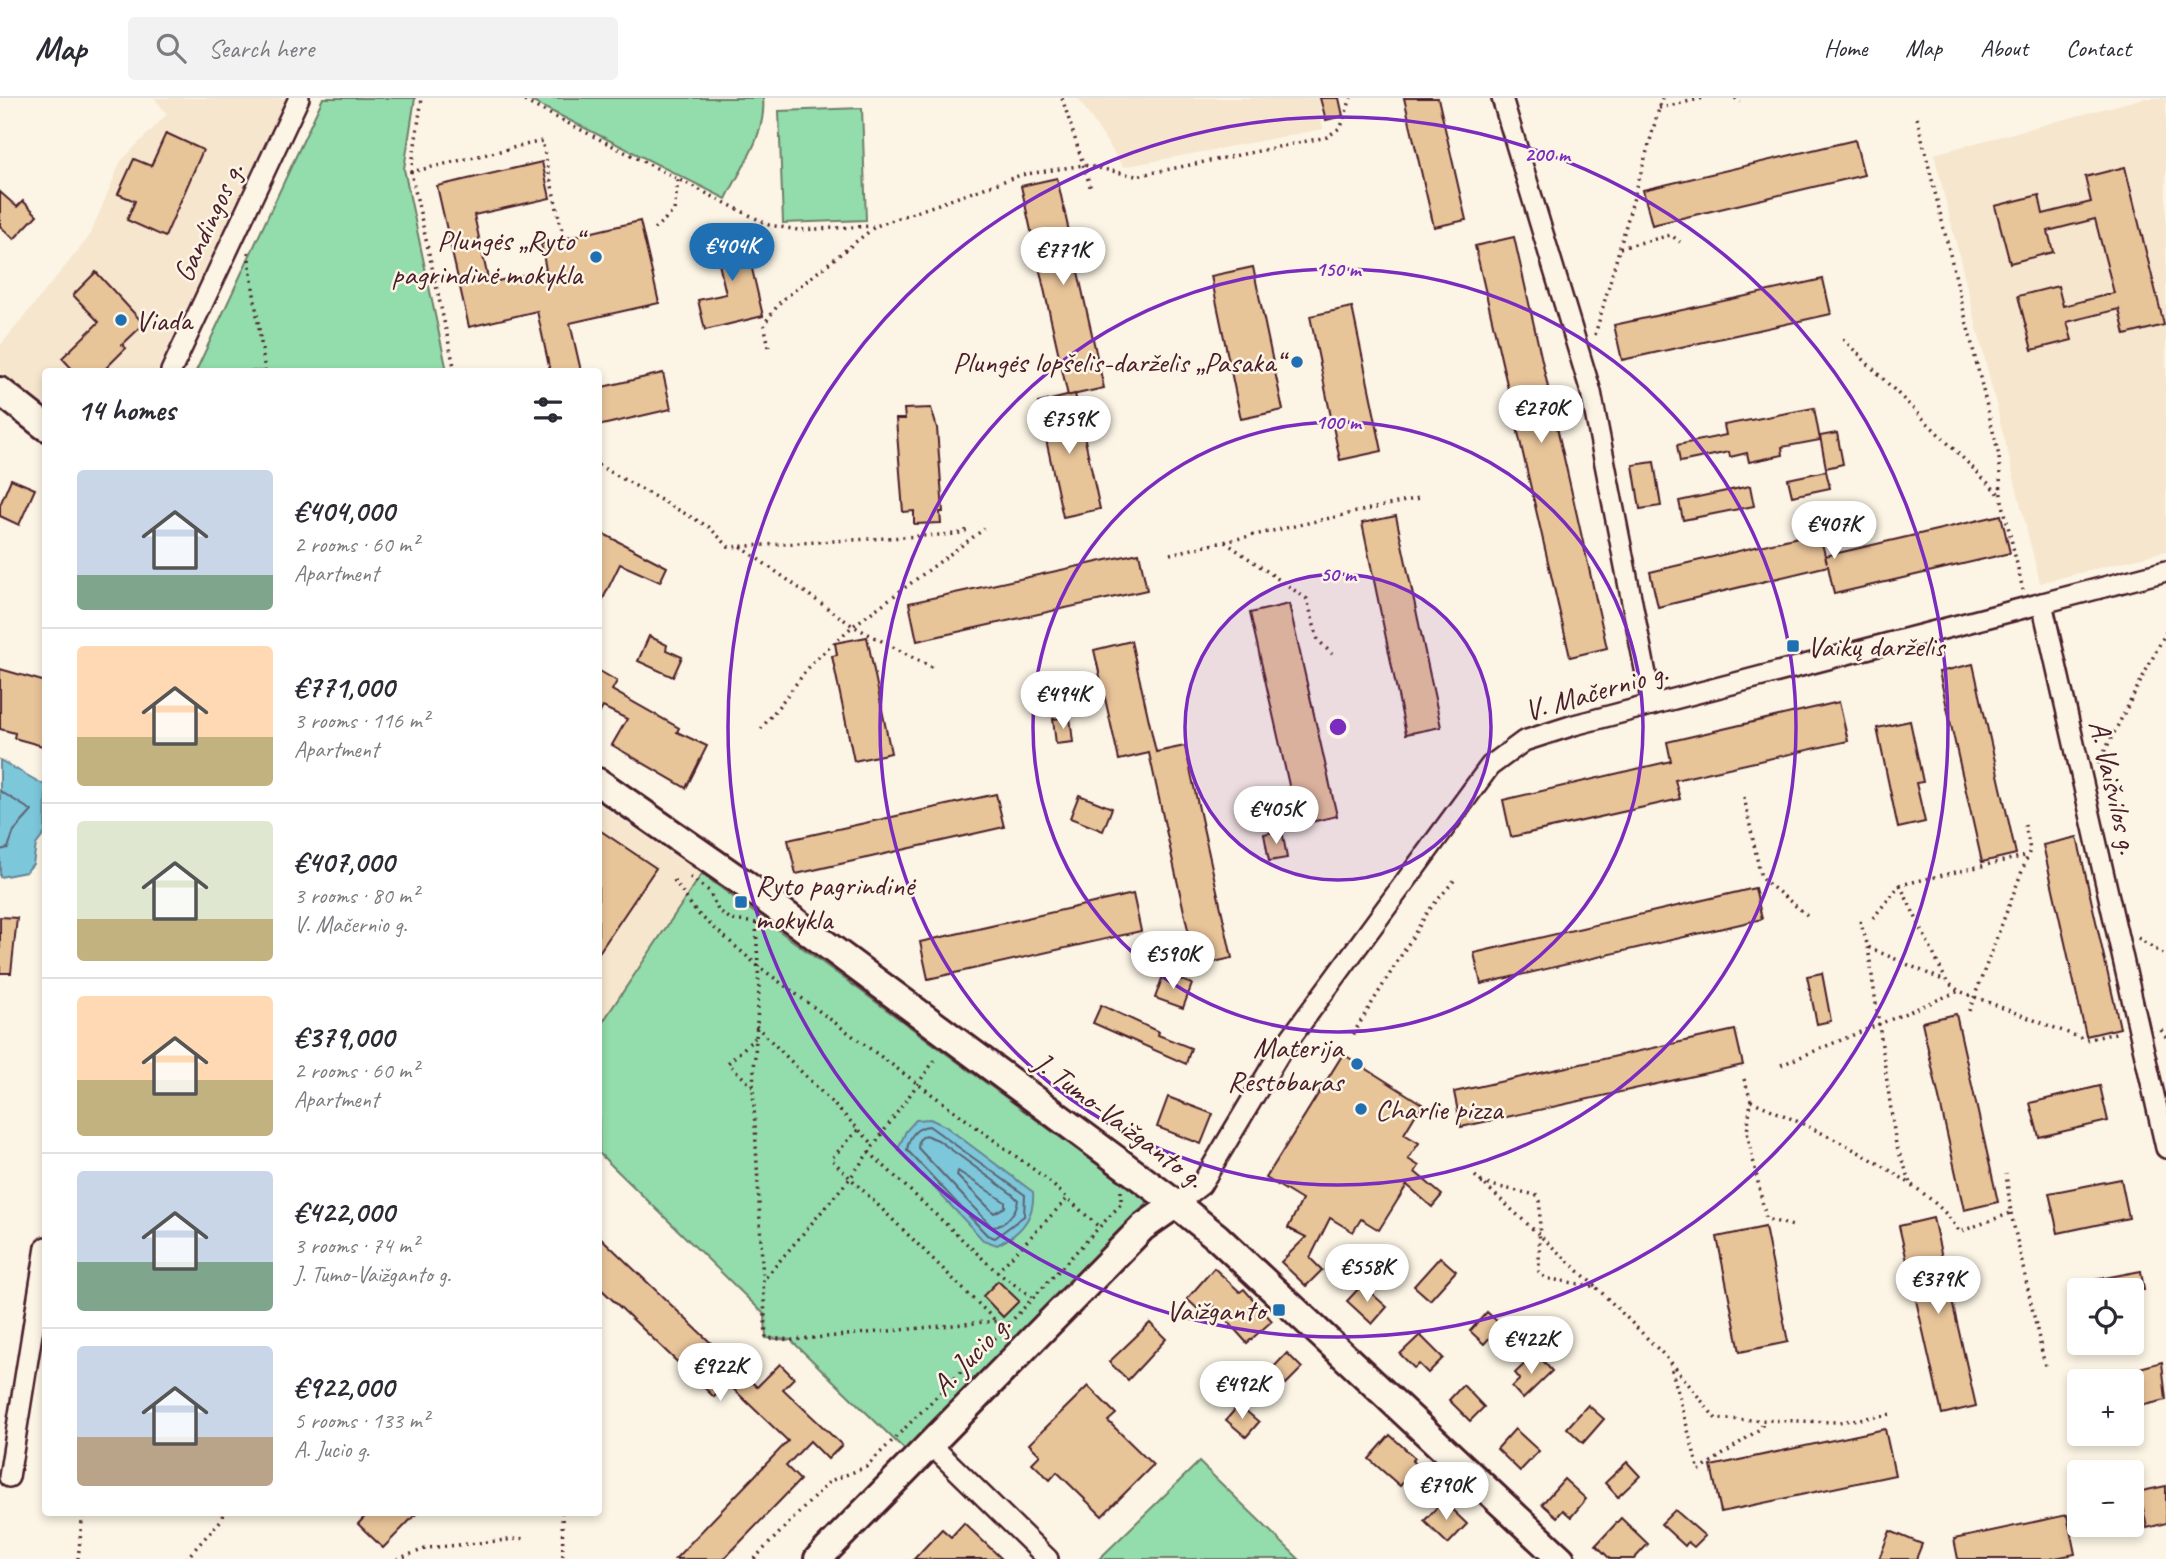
<!DOCTYPE html>
<meta charset="utf-8">
<style>
:root{--surface:#fff;--page:#f2f2f3;--text:#2b2b33;--muted:#7c7c81;--line:#e1e1e2;--accent:#1f6fb2}
body{margin:0;font-family:Caveat,sans-serif;background:var(--page);color:var(--text);height:100vh;display:flex;flex-direction:column;font-size:26px;white-space:nowrap}
*{box-sizing:border-box;margin:0}
p{font-size:23px;color:var(--muted)}
.icon{flex:none;width:38px;height:38px;fill:none;stroke:currentColor;stroke-width:2;stroke-linecap:round;stroke-linejoin:round}
.map{position:relative;flex:1;overflow:hidden}
.sheet{position:absolute;left:42px;top:270px;width:560px;height:1148px;display:flex;flex-direction:column;background:var(--surface);border-radius:7px;box-shadow:0 4px 10px #0003}
.sheet>*{flex:none}
.buttons{position:absolute;left:2067px;top:1180px;display:grid;gap:14px}
.buttons a{display:grid;place-items:center;width:77px;height:77px;border-radius:7px;background:var(--surface);box-shadow:0 4px 10px #0003;font-size:35px}
.price{position:absolute;translate:-50% -60px;padding:0 16px;border-radius:24px;background:#fff;color:#222;font-size:23px;line-height:46px;filter:drop-shadow(0 2px 4px #0008)}
.price::after{content:'';position:absolute;left:50%;top:42px;width:21px;height:16px;margin-left:-10px;background:inherit;clip-path:polygon(0 0,100% 0,50% 100%)}
.price.on{background:var(--accent);color:#fff}
ul{padding:0;list-style:none}
li{display:flex;align-items:center;gap:21px;height:175px;padding:0 35px}
li+li{border-top:2px solid var(--line)}
li span{display:grid;place-items:center;flex:none;width:196px;height:140px;border-radius:7px;color:#555}
li>.icon{margin-inline-start:auto}
span .icon{width:84px;height:84px;fill:#fffc;stroke-width:1}
li b{font-size:30px}
h2{display:flex;justify-content:space-between;align-items:center;height:84px;padding:0 35px;font-size:30px}
header{display:flex;align-items:center;gap:42px;box-sizing:border-box;height:98px;padding:0 35px;background:var(--surface);border-bottom:2px solid var(--line)}
header strong{font-size:33px}
nav{display:flex;gap:38px;margin-inline-start:auto;font-size:24px}
.search{width:490px;height:63px;background:var(--page);display:flex;align-items:center;gap:18px;box-sizing:border-box;padding:0 24px;border-radius:7px;color:var(--muted);font-size:26px}
.map>svg:first-child{display:block}
.built{fill:#f6e6ce}
.green{fill:#93dcab;stroke:#6e7e6b;stroke-width:2}
.water{fill:#7bc7da;stroke:#678494;stroke-width:2}
.lines{fill:none;stroke-linecap:round;stroke-linejoin:round}
.shore{stroke:#5e6271;stroke-width:2}
.building{fill:#e8c499;stroke:#4a1f2b;stroke-width:2}
.street-casing{stroke:#4a1f2b;stroke-width:24}
.secondary-casing{stroke:#4a1f2b;stroke-width:32}
.path{stroke:#4a1f2b;stroke-width:3.5;stroke-dasharray:2 5;stroke-linecap:butt}
.street{stroke:#fcf5e5;stroke-width:19}
.secondary{stroke:#fcf5e5;stroke-width:26}
.ring{fill:none;stroke:#7b2cbf;stroke-width:3.5}
.poi-dot{fill:#1f6fb2;stroke:#fcf5e5;stroke-width:2.5}
.labels{text-anchor:middle;dominant-baseline:central;stroke-width:5;stroke-linejoin:round;paint-order:stroke}
.street-label{font-size:30px;fill:#4a1f2b;stroke:#fcf5e5}
.poi-label{font-size:30px;fill:#4a1f2b;stroke:#fcf5e5;text-anchor:end}
.centre{fill:#7b2cbf;stroke:#fcf5e5;stroke-width:3.5}
.ring-label{font-size:21px;text-anchor:middle;font-weight:bold;fill:#7b2cbf;stroke:#fcf5e5;stroke-width:5;stroke-linejoin:round;paint-order:stroke}
</style>
<header>
<strong>Map</strong>
<div class="search"><svg class="icon" aria-label="search" viewBox="0 0 24 24"><circle cx="10" cy="10" r="6"/><path d="M15 15l6 6"/></svg>Search here</div>
<nav><a>Home</a><a>Map</a><a>About</a><a>Contact</a></nav>
</header>
<div class="map">
<svg width="2166" height="1461" viewBox="0 0 2166 1461">
<rect width="100%" height="100%" fill="#fcf5e5"/>
<filter id="ink" filterUnits="userSpaceOnUse"><feTurbulence type="fractalNoise" baseFrequency=".0143" numOctaves="2"/><feDisplacementMap in="SourceGraphic" scale="14" xChannelSelector="R" yChannelSelector="G"/><feConvolveMatrix kernelMatrix="1 2 1 2 8 2 1 2 1" color-interpolation-filters="sRGB"/></filter>
<g filter="url(#ink)">
<!-- built -->
<g class="built">
<path d="M154 0H286L157 273H46L45 307 0 275V248L89 139 121 63 167 16Z"/>
<path d="M1078 0H1319L1323 31 1123 69Z"/>
<path d="M2144 0H2165L2166 3V453L2040 485 1934 56Z"/>
<path d="M599 706 702 776 599 931Z"/>
</g>
<!-- green -->
<g class="green">
<path d="M323 0H415L404 71 447 273H196Z"/>
<path d="M525 0H763C767 36 741 70 726 101Z"/>
<path d="M862 10 866 122 783 125 779 13Z"/>
<path d="M702 776 1148 1104 906 1353 791 1242 766 1240 765 1217 599 1055 598 931Z"/>
<path d="M1199 1364 1299 1461H1099Z"/>
</g>
<!-- water -->
<g class="water">
<path d="M0 662 46 688 45 735 36 747 33 766 26 774 0 779Z"/>
<path d="M930 1021 945 1028 1033 1094C1035 1120 1021 1136 997 1147L983 1142 898 1051 906 1033 916 1022Z"/>
</g>
<g class="lines">
<!-- shore -->
<g class="shore">
<path d="M0 693 32 713 14 733 8 750 0 752"/>
<path d="M929 1028 1025 1097 1024 1118 995 1140 987 1137 907 1052C909 1039 916 1029 929 1028Z"/>
<path d="M925 1037 938 1042 1012 1096 1018 1102C1017 1114 1004 1129 992 1129L918 1050 919 1042Z"/>
<path d="M958 1073 1005 1104V1109L994 1115 957 1078Z"/>
</g>
</g>
<!-- building -->
<g class="building">
<path d="M1320 0H1339L1343 18 1326 22Z"/>
<path d="M1404 0H1438L1466 122 1434 129Z"/>
<path d="M166 35 203 52 165 139 127 122 135 103 118 96 134 61 151 68Z"/>
<path d="M1855 42 1864 77 1652 127 1643 92Z"/>
<path d="M542 64 550 100 474 117 489 185 546 172 541 146 640 123 659 205 570 225 581 273H550L537 213 469 229 437 88Z"/>
<path d="M2125 69 2164 227 2125 237 2119 211 2067 224 2072 242 2032 252 2018 198 2058 188 2063 208 2114 195 2095 121 2048 133 2053 154 2010 165 1995 108 2039 97 2043 116 2091 104 2085 79Z"/>
<path d="M1057 80 1104 290 1068 298 1021 88Z"/>
<path d="M0 94 17 109 23 103 37 117 14 141 0 128Z"/>
<path d="M742 128 763 218 705 232 698 202 726 196 712 135Z"/>
<path d="M1514 139 1607 550 1570 559 1475 148Z"/>
<path d="M1253 169 1283 312 1241 321 1211 178Z"/>
<path d="M96 174 144 226 122 247 126 250 103 273H74L62 260 99 224 73 197Z"/>
<path d="M1823 181 1831 216 1622 262 1614 227Z"/>
<path d="M1352 209 1382 353 1340 362 1310 218Z"/>
<path d="M663 275 671 311 598 328V290Z"/>
<path d="M1075 296 1100 411 1063 419 1038 305Z"/>
<path d="M931 310 937 330 943 414H940L941 425 914 426V413L903 414 896 321H905L904 311Z"/>
<path d="M1814 310 1820 342 1782 349 1783 357 1749 364 1747 355 1730 359 1729 354 1680 364 1677 347 1726 337 1724 327Z"/>
<path d="M1837 335 1843 366 1826 370 1820 338Z"/>
<path d="M1654 364 1661 408 1640 411 1633 367Z"/>
<path d="M1826 373 1830 390 1792 398 1788 381Z"/>
<path d="M11 381 35 391 19 427 0 418V407Z"/>
<path d="M1750 388 1754 408 1683 422 1679 403Z"/>
<path d="M2001 417 2010 455 1834 496 1828 468 1658 509 1650 474 1819 434 1827 465 1825 458Z"/>
<path d="M1396 418 1441 629 1406 636 1362 425Z"/>
<path d="M598 433 667 469 660 484 620 466 598 511Z"/>
<path d="M1139 455 1147 492 917 543 909 505Z"/>
<path d="M1289 506 1337 718 1298 727 1250 515Z"/>
<path d="M649 538 667 547 666 552 682 559 673 579 638 563Z"/>
<path d="M867 539 891 655 854 663 832 558 837 557 835 545Z"/>
<path d="M1131 543 1156 654 1185 648 1232 860 1196 868 1149 655 1119 662 1094 552Z"/>
<path d="M1973 566 2016 756 1982 764 1939 574Z"/>
<path d="M0 571 46 584V649L14 640 15 635 0 631Z"/>
<path d="M598 572 617 583 612 592 679 630 677 634 707 648 686 690 612 647 627 621 603 609 598 618Z"/>
<path d="M1839 604 1848 643 1675 682 1680 701 1511 739 1503 702 1671 663 1667 644Z"/>
<path d="M1070 619 1073 644 1056 646 1053 621Z"/>
<path d="M1910 623 1923 684 1916 685 1925 724 1898 730 1877 630Z"/>
<path d="M996 696 1004 729 796 776 788 742Z"/>
<path d="M1079 697 1112 710 1103 733 1070 720Z"/>
<path d="M598 731 656 770 598 856Z"/>
<path d="M1282 732 1287 760 1269 763 1264 736Z"/>
<path d="M2077 739 2120 930 2086 938 2043 747Z"/>
<path d="M1755 790 1762 821 1481 886 1474 855Z"/>
<path d="M1133 796 1141 833 928 881 920 844Z"/>
<path d="M0 819 17 820 11 875H0Z"/>
<path d="M1164 875 1192 886 1183 910 1155 900Z"/>
<path d="M1822 875 1831 923 1817 926 1807 878Z"/>
<path d="M1101 907 1159 934 1158 937 1191 950 1186 966 1093 925Z"/>
<path d="M1956 916 1998 1104 1964 1112 1922 924Z"/>
<path d="M1735 932 1743 967 1461 1029 1454 994Z"/>
<path d="M1343 956 1422 1006 1404 1036 1419 1045 1408 1061 1419 1068 1415 1074 1442 1097 1432 1109 1407 1087 1379 1132 1361 1121 1353 1134 1330 1120 1310 1160 1322 1172 1306 1188 1281 1164 1306 1139 1288 1130 1302 1102 1266 1080Z"/>
<path d="M2100 988 2108 1023 2039 1039 2030 1005Z"/>
<path d="M1168 999 1213 1016 1201 1046 1157 1029Z"/>
<path d="M2121 1081 2129 1120 2058 1135 2049 1095Z"/>
<path d="M1933 1120 1976 1308 1942 1316 1899 1128Z"/>
<path d="M1765 1129 1788 1244 1740 1254 1717 1139Z"/>
<path d="M598 1137 757 1289 780 1266 794 1280 783 1291 842 1347 828 1361 810 1343 786 1368 800 1382 724 1461H675L788 1343 727 1285 714 1299 598 1188Z"/>
<path d="M1440 1159 1456 1173 1430 1202 1414 1188Z"/>
<path d="M1214 1170 1240 1194 1244 1191 1272 1223 1247 1245 1212 1206 1203 1216 1187 1201Z"/>
<path d="M2141 1173 2144 1192H2084L2083 1184Z"/>
<path d="M998 1183 1019 1203 1003 1219 983 1198Z"/>
<path d="M1362 1187 1387 1209 1372 1226 1347 1203Z"/>
<path d="M1487 1214 1501 1227 1484 1246 1470 1233Z"/>
<path d="M1150 1225 1166 1241 1128 1282 1109 1264Z"/>
<path d="M1420 1237 1443 1260 1428 1275 1419 1266 1414 1270 1400 1256Z"/>
<path d="M1287 1255 1302 1270 1286 1286 1271 1272Z"/>
<path d="M1536 1255 1552 1273 1523 1301 1512 1289 1520 1281 1515 1275Z"/>
<path d="M2162 1264 2166 1302 2132 1310V1272Z"/>
<path d="M1463 1287 1484 1309 1470 1323 1449 1302Z"/>
<path d="M1088 1288 1116 1316 1108 1323 1153 1367 1102 1418 1057 1374 1050 1382 1032 1365 1040 1357 1029 1346Z"/>
<path d="M1239 1307 1259 1324 1246 1339 1226 1322Z"/>
<path d="M1588 1307 1604 1321 1583 1345 1567 1330Z"/>
<path d="M1515 1331 1539 1353 1520 1373 1497 1351Z"/>
<path d="M1885 1331 1895 1377 1721 1414 1711 1368Z"/>
<path d="M1390 1337 1415 1360 1412 1363 1418 1368 1400 1388 1369 1361Z"/>
<path d="M1627 1364 1640 1378 1618 1399 1605 1385Z"/>
<path d="M1564 1381 1586 1401 1571 1419 1563 1412 1557 1419 1542 1406Z"/>
<path d="M2166 1388V1425L2147 1430 2143 1410 2132 1413V1395Z"/>
<path d="M1443 1403 1467 1426 1448 1446 1424 1423Z"/>
<path d="M1675 1412 1705 1438 1694 1449 1688 1444 1685 1448 1661 1426Z"/>
<path d="M369 1414H418L383 1450 358 1426Z"/>
<path d="M2067 1417 2075 1456 2050 1461H1958L1954 1441Z"/>
<path d="M1621 1420 1648 1446 1634 1461H1610L1596 1447Z"/>
<path d="M964 1425 1002 1461H914L942 1431 951 1439Z"/>
<path d="M1890 1433 1922 1446 1916 1461H1879Z"/>
</g>
<g class="lines">
<defs>
<g id="street">
<path d="M1502 0 1591 294 1652 607"/>
<path d="M171 273 299 0"/>
<path d="M2042 505 2166 1050"/>
<path d="M1176 1106 1201 1087 1281 953 1490 668 1524 643 1574 627 2166 473"/>
<path d="M930 1346 1048 1461"/>
<path d="M9 1379 46 1149"/>
</g>
<g id="secondary">
<path d="M0 293 46 329"/>
<path d="M598 684 746 787 1176 1106 1217 1139 1561 1461"/>
<path d="M818 1461 1143 1129 1176 1106"/>
</g>
</defs>
<!-- street casing -->
<use href="#street" class="street-casing"/>
<!-- secondary casing -->
<use href="#secondary" class="secondary-casing"/>
<!-- path -->
<g class="path">
<path d="M518 0 769 127 798 132 873 128"/>
<path d="M1062 0 1091 91"/>
<path d="M1735 0 1741 4"/>
<path d="M1659 10 1704 0"/>
<path d="M1917 20 1999 358 2001 398 2023 492"/>
<path d="M411 74 422 0"/>
<path d="M654 131 674 113 678 82"/>
<path d="M1620 150 1671 137 1680 144"/>
<path d="M248 154 265 273"/>
<path d="M1595 237 1662 0"/>
<path d="M1843 241 2000 397"/>
<path d="M769 249 764 226 781 203 876 128 1021 77 1084 67 1136 78 1327 39 1341 29 1351 0"/>
<path d="M455 273 411 74 542 43 562 133"/>
<path d="M598 367 709 429 729 449 957 436 970 431"/>
<path d="M1225 444 1307 501 1318 542 1332 556"/>
<path d="M741 449 853 528 935 571"/>
<path d="M1170 456 1419 400"/>
<path d="M761 631 813 564 853 528 984 431"/>
<path d="M2098 666 2166 534"/>
<path d="M1744 699 1761 780 1807 817"/>
<path d="M690 779 709 793 718 812 732 822 757 825"/>
<path d="M674 782 696 814 758 868 1044 1079 1099 1129"/>
<path d="M1900 787 1947 884 1959 893"/>
<path d="M1873 820 1900 787 2025 758"/>
<path d="M1860 823 1868 849 1945 883"/>
<path d="M756 825 759 891 753 989 766 1240 793 1242 996 1223"/>
<path d="M2138 840 2166 858"/>
<path d="M1868 849 1896 1047 1913 1090"/>
<path d="M1969 913 2030 752 2025 727"/>
<path d="M756 928 874 1047"/>
<path d="M2161 932 2166 939"/>
<path d="M1353 936 1429 812 1457 779"/>
<path d="M1781 967 1959 893 2086 942 2120 934"/>
<path d="M1744 981 1751 1003 1747 1034 1766 1121 1793 1128"/>
<path d="M753 989 728 965 755 940"/>
<path d="M1751 1003C1804 1025 1934 1084 1959 1134L2011 1115 2006 1076"/>
<path d="M858 1032 831 1061 1004 1231"/>
<path d="M869 1054 997 1174 1032 1199"/>
<path d="M1475 1078 1595 1188"/>
<path d="M1481 1085 1536 1097 1540 1103 1539 1174 1545 1180 1596 1189 1670 1263 1716 1321 1839 1324 1892 1316"/>
<path d="M2011 1115 2045 1268"/>
<path d="M997 1174 1066 1102"/>
<path d="M766 1179 851 1079 937 959"/>
<path d="M1670 1265 1699 1373 1761 1330 1764 1323"/>
<path d="M562 1414 563 1461"/>
<path d="M78 1461 83 1414"/>
<path d="M186 1461 222 1421 223 1414"/>
<path d="M397 1461 428 1450 527 1440"/>
<path d="M754 1461 830 1383 866 1369 1004 1231 1121 1106V1093"/>
</g>
<!-- street -->
<use href="#street" class="street"/>
<!-- secondary -->
<use href="#secondary" class="secondary"/>
</g>
</g>
<!-- distance rings -->
<circle cx="1338" cy="629" r="153" fill="#7b2cbf" fill-opacity=".12"/>
<g class="ring">
<circle cx="1338" cy="629" r="153"/>
<circle cx="1338" cy="629" r="305"/>
<circle cx="1338" cy="629" r="458"/>
<circle cx="1338" cy="629" r="610"/>
</g>
<!-- markers -->
<g class="poi-dot">
<circle cx="596" cy="159" r="7"/>
<circle cx="121" cy="222" r="7"/>
<circle cx="1297" cy="264" r="7"/>
<rect x="1786" y="541" width="14" height="14" rx="3.5"/>
<rect x="734" y="797" width="14" height="14" rx="3.5"/>
<circle cx="1357" cy="966" r="7"/>
<circle cx="1361" cy="1011" r="7"/>
<rect x="1272" y="1205" width="14" height="14" rx="3.5"/>
</g>
<g class="labels">
<!-- street labels -->
<g class="street-label">
<text transform="translate(208 124) rotate(-65)">Gandingos g.</text>
<text transform="translate(1596 593) rotate(-16)">V. Mačernio g.</text>
<text transform="translate(2114 689) rotate(77)">A. Vaišvilos g.</text>
<text transform="translate(1119 1022) rotate(37)">J. Tumo-Vaižganto g.</text>
<text transform="translate(971 1257) rotate(-46)">A. Jucio g.</text>
</g>
<!-- poi labels -->
<g class="poi-label">
<text x="582" y="142">Plungės „Ryto“<tspan x="582" dy="34">pagrindinė mokykla</tspan></text>
<text x="135" y="222" text-anchor="start">Viada</text>
<text x="1283" y="264">Plungės lopšelis-darželis „Pasaka“</text>
<text x="1807" y="548" text-anchor="start">Vaikų darželis</text>
<text x="755" y="787" text-anchor="start">Ryto pagrindinė<tspan x="755" dy="34">mokykla</tspan></text>
<text x="1343" y="949">Materija<tspan x="1343" dy="34">Restobaras</tspan></text>
<text x="1375" y="1011" text-anchor="start">Charlie pizza</text>
<text x="1265" y="1212">Vaižganto</text>
</g>
</g>
<circle cx="1338" cy="629" r="10" class="centre"/>
<g class="ring-label">
<text x="1547" y="63">200 m</text>
<text x="1338" y="178">150 m</text>
<text x="1338" y="331">100 m</text>
<text x="1338" y="483">50 m</text>
</g>
</svg>
<div class="buttons">
<a><svg class="icon" aria-label="locate" viewBox="0 0 24 24"><circle cx="12" cy="12" r="6"/><path d="M12 2v4M12 18v4M2 12h4M18 12h4"/></svg></a>
<a>+</a>
<a>−</a>
</div>
<b class="price on" style="left:732px;top:185px">€404K</b>
<b class="price" style="left:1063px;top:189px">€771K</b>
<b class="price" style="left:1541px;top:347px">€270K</b>
<b class="price" style="left:1069px;top:358px">€759K</b>
<b class="price" style="left:1834px;top:463px">€407K</b>
<b class="price" style="left:1063px;top:633px">€494K</b>
<b class="price" style="left:1276px;top:748px">€405K</b>
<b class="price" style="left:1173px;top:893px">€590K</b>
<b class="price" style="left:1367px;top:1206px">€558K</b>
<b class="price" style="left:1938px;top:1218px">€379K</b>
<b class="price" style="left:1531px;top:1278px">€422K</b>
<b class="price" style="left:720px;top:1305px">€922K</b>
<b class="price" style="left:1242px;top:1323px">€492K</b>
<b class="price" style="left:1446px;top:1424px">€790K</b>
<section class="sheet">
<h2>14 homes<svg class="icon" aria-label="filters" viewBox="0 0 24 24"><path d="M4 7h16M4 17h16"/><circle cx="9" cy="7" r="2"/><circle cx="15" cy="17" r="2"/></svg></h2>
<ul>
<li><span style="background:linear-gradient(#c9d6e8 75%,#7fa58c 0)"><svg class="icon" aria-label="home" viewBox="0 0 24 24"><path d="M3 11l9-7 9 7M6 9v11h12V9"/></svg></span><div><b>€404,000</b><p>2 rooms · 60 m²</p><p>Apartment</p></div></li>
<li><span style="background:linear-gradient(#ffd9b3 65%,#c2b280 0)"><svg class="icon" aria-label="home" viewBox="0 0 24 24"><path d="M3 11l9-7 9 7M6 9v11h12V9"/></svg></span><div><b>€771,000</b><p>3 rooms · 116 m²</p><p>Apartment</p></div></li>
<li><span style="background:linear-gradient(#dfe7d0 70%,#c2b280 0)"><svg class="icon" aria-label="home" viewBox="0 0 24 24"><path d="M3 11l9-7 9 7M6 9v11h12V9"/></svg></span><div><b>€407,000</b><p>3 rooms · 80 m²</p><p>V. Mačernio g.</p></div></li>
<li><span style="background:linear-gradient(#ffd9b3 60%,#c2b280 0)"><svg class="icon" aria-label="home" viewBox="0 0 24 24"><path d="M3 11l9-7 9 7M6 9v11h12V9"/></svg></span><div><b>€379,000</b><p>2 rooms · 60 m²</p><p>Apartment</p></div></li>
<li><span style="background:linear-gradient(#c9d6e8 65%,#7fa58c 0)"><svg class="icon" aria-label="home" viewBox="0 0 24 24"><path d="M3 11l9-7 9 7M6 9v11h12V9"/></svg></span><div><b>€422,000</b><p>3 rooms · 74 m²</p><p>J. Tumo-Vaižganto g.</p></div></li>
<li><span style="background:linear-gradient(#c9d6e8 65%,#b9a48a 0)"><svg class="icon" aria-label="home" viewBox="0 0 24 24"><path d="M3 11l9-7 9 7M6 9v11h12V9"/></svg></span><div><b>€922,000</b><p>5 rooms · 133 m²</p><p>A. Jucio g.</p></div></li>
</ul>
</section>
</div>
